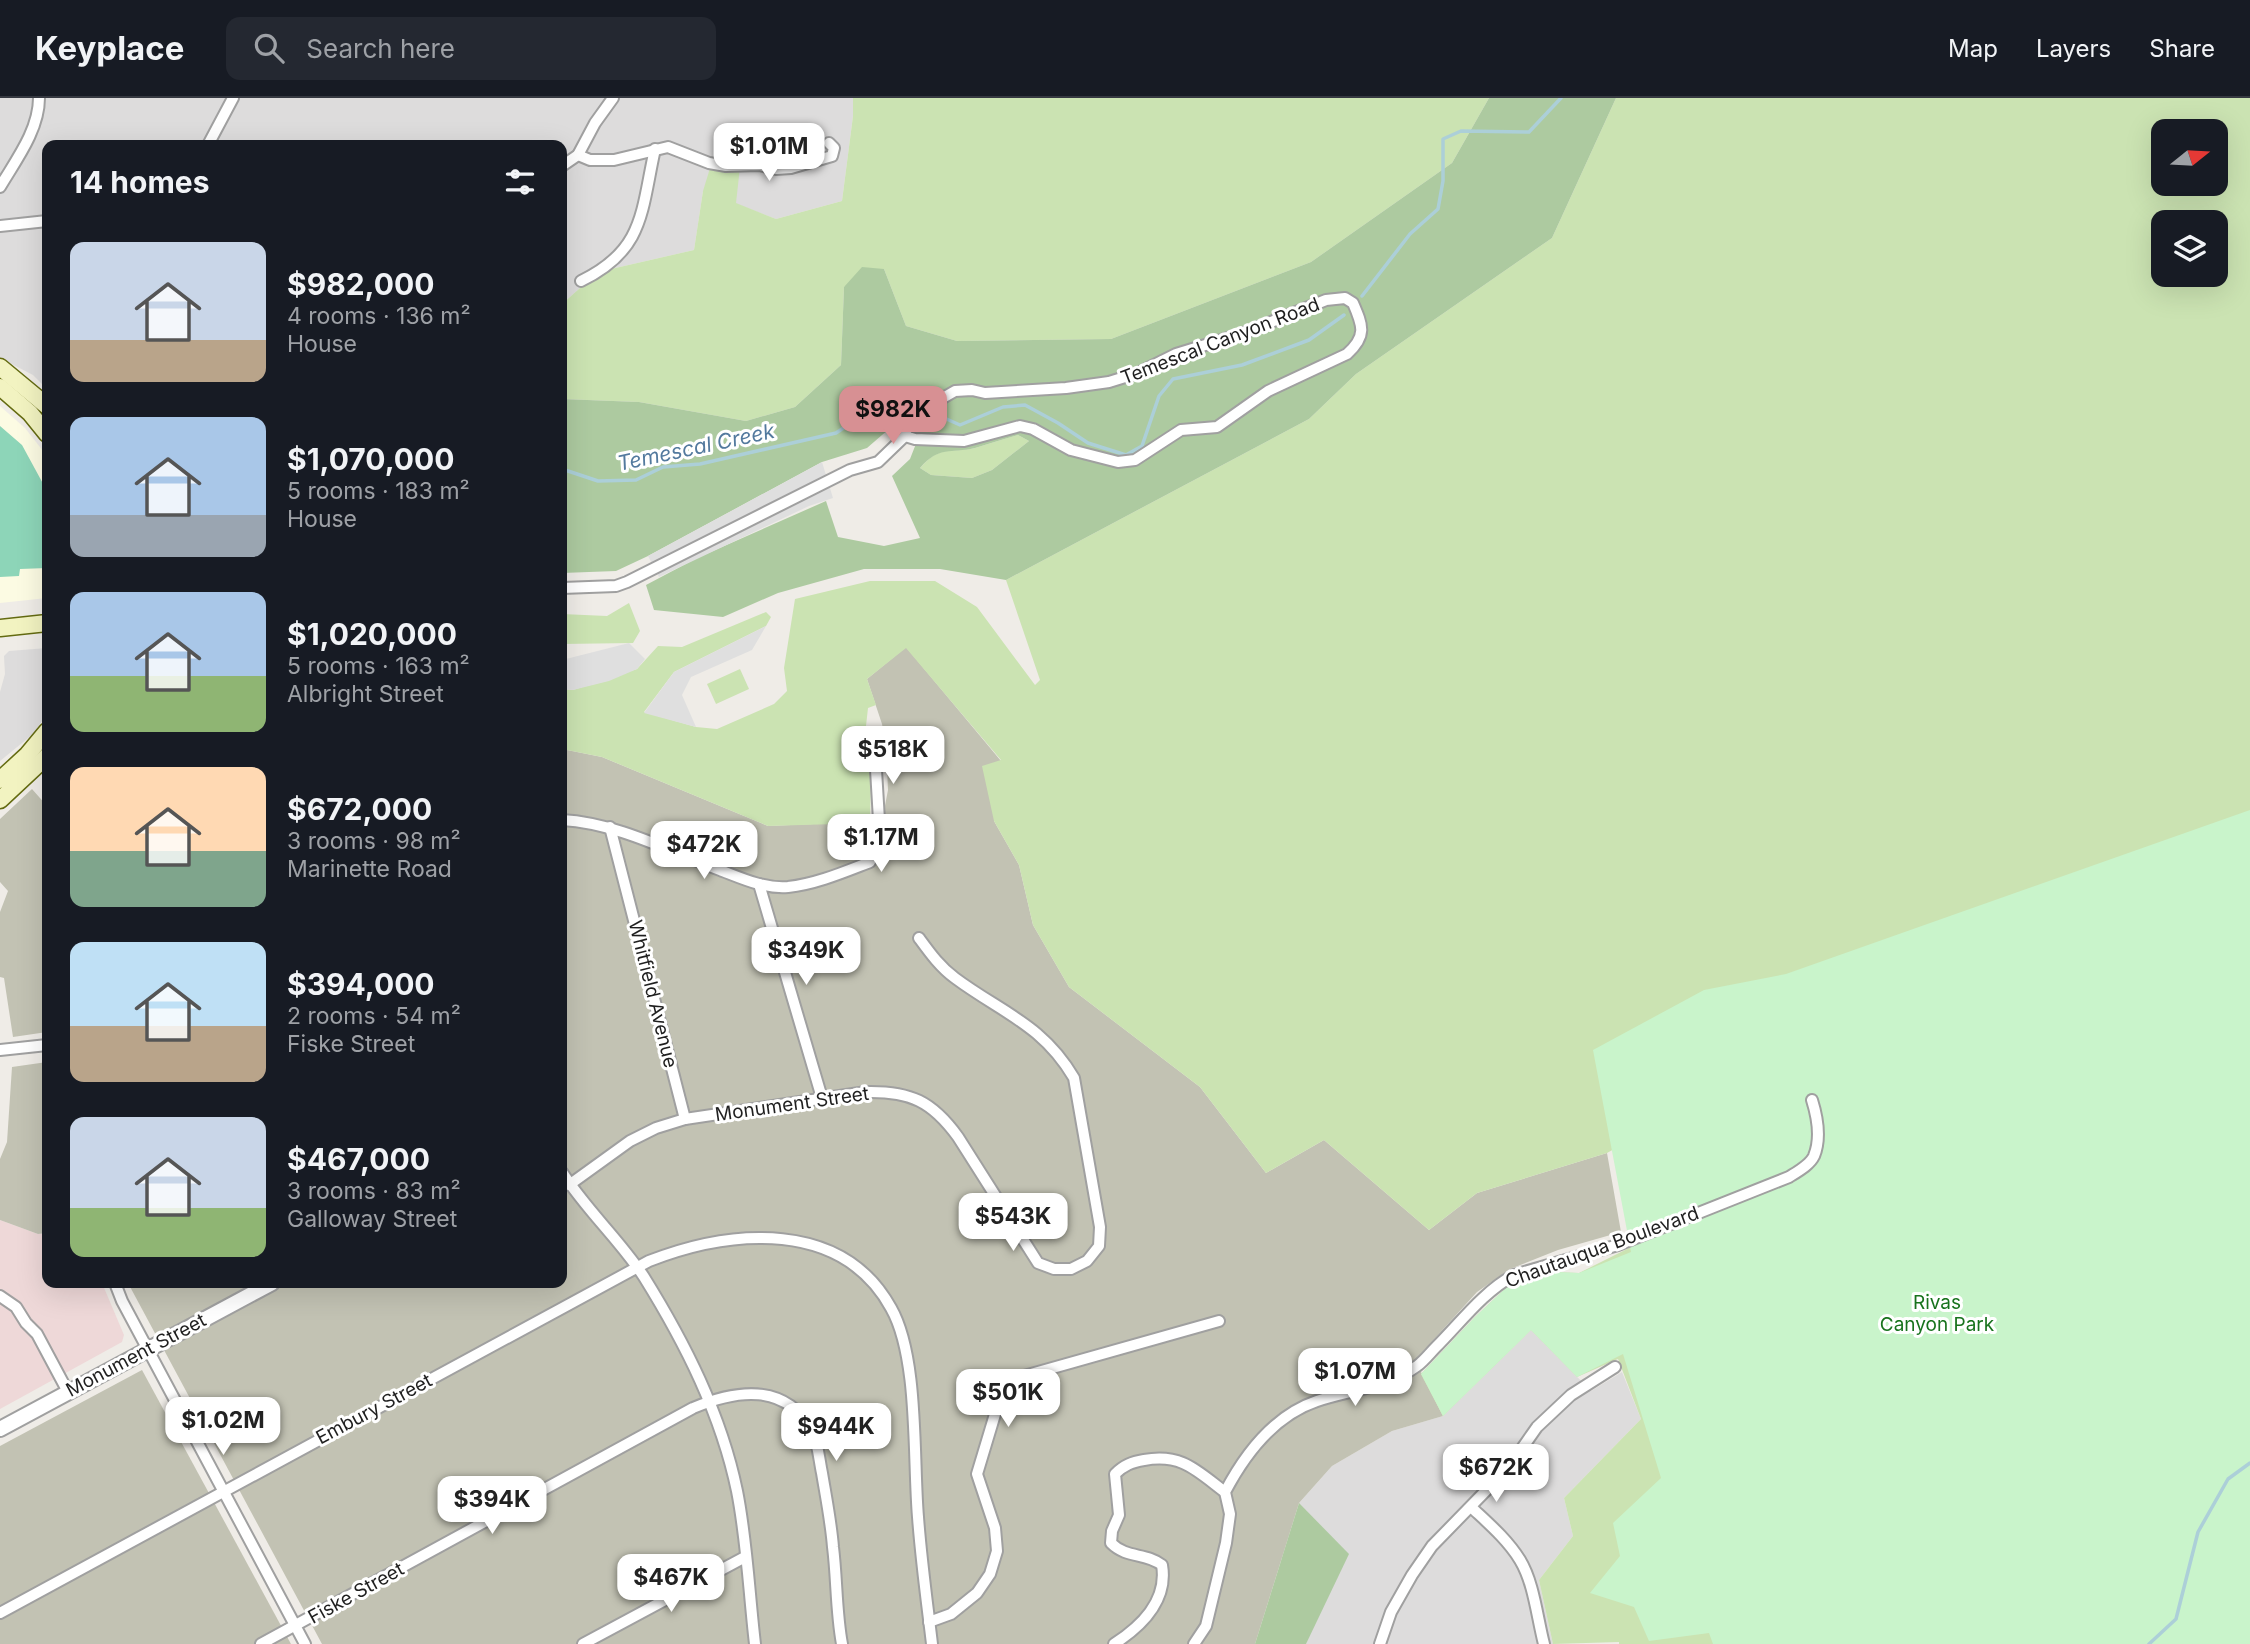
<!DOCTYPE html>
<meta charset="utf-8">
<style>
:root{--surface:#171b24;--page:#242831;--text:#f1f3f6;--muted:#9ea1a6;--line:#363941;--accent:#d79093}
body{margin:0;font-family:Inter,sans-serif;background:var(--page);color:var(--text);height:100vh;display:flex;flex-direction:column;font-size:26px;white-space:nowrap}
*{box-sizing:border-box;margin:0}
p{font-size:23px;color:var(--muted)}
.icon{flex:none;width:38px;height:38px;fill:none;stroke:currentColor;stroke-width:2;stroke-linecap:round;stroke-linejoin:round}
.map{position:relative;flex:1;overflow:hidden}
.drawer{position:absolute;left:42px;top:42px;width:525px;height:1148px;display:flex;flex-direction:column;background:var(--surface);border-radius:14px;box-shadow:0 7px 28px #0002}
.drawer>*{flex:none}
.needle{width:46px;rotate:72deg}
.buttons{position:absolute;left:2151px;top:21px;display:grid;gap:14px}
.buttons a{display:grid;place-items:center;width:77px;height:77px;border-radius:14px;background:var(--surface);box-shadow:0 7px 28px #0002;font-size:35px}
.price{position:absolute;translate:-50% -60px;padding:0 16px;border-radius:14px;background:#fff;color:#222;font-size:23px;line-height:46px;filter:drop-shadow(0 2px 4px #0008)}
.price::after{content:'';position:absolute;left:50%;top:42px;width:21px;height:16px;margin-left:-10px;background:inherit;clip-path:polygon(0 0,100% 0,50% 100%)}
.price.current{background:var(--accent);color:#111}
ul{padding:0;list-style:none}
li{display:flex;align-items:center;gap:21px;height:175px;padding:0 28px}
li span{display:grid;place-items:center;flex:none;width:196px;height:140px;border-radius:14px;color:#555}
li>.icon{margin-inline-start:auto}
span .icon{width:84px;height:84px;fill:#fffc;stroke-width:1}
li b{font-size:30px}
h2{display:flex;justify-content:space-between;align-items:center;height:84px;padding:0 28px;font-size:30px}
header{display:flex;align-items:center;gap:42px;box-sizing:border-box;height:98px;padding:0 35px;background:var(--surface);border-bottom:2px solid var(--line)}
header strong{font-size:33px}
nav{display:flex;gap:38px;margin-inline-start:auto;font-size:24px}
.search{width:490px;height:63px;background:var(--page);display:flex;align-items:center;gap:18px;box-sizing:border-box;padding:0 24px;border-radius:14px;color:var(--muted);font-size:26px}
.map>svg:first-child{display:block}
.residential{fill:#dddcdc}
.commercial{fill:#eed8d8}
.education{fill:#fcfbe3}
.construction{fill:#c2c2b3}
.grass{fill:#cbe3b2;fill-rule:evenodd}
.forest{fill:#adcaa0;fill-rule:evenodd}
.park{fill:#c9f4cb}
.pitch{fill:#8dd5b8}
.parking{fill:#dfdfdf}
.lines{fill:none;stroke-linecap:round;stroke-linejoin:round}
.stream{stroke:#accfd8;stroke-width:3.5}
.minor-casing{stroke:#a0a0a0;stroke-width:14}
.tertiary-casing{stroke:#a0a0a0;stroke-width:18}
.secondary-casing{stroke:#646b11;stroke-width:19}
.minor{stroke:#fff;stroke-width:10}
.tertiary{stroke:#fff;stroke-width:14}
.secondary{stroke:#f2f3c1;stroke-width:16}
.labels{text-anchor:middle;dominant-baseline:central;stroke-width:6;stroke-linejoin:round;paint-order:stroke}
.street-label{font-size:19px;fill:#1f1f1f;stroke:#fff}
.park-label{font-size:19px;fill:#18731d;stroke:#fff}
.water-label{font-size:21px;font-style:italic;fill:#537a9e;stroke:#fff}
</style>
<header>
<strong>Keyplace</strong>
<div class="search"><svg class="icon" aria-label="search" viewBox="0 0 24 24"><circle cx="10" cy="10" r="6"/><path d="M15 15l6 6"/></svg>Search here</div>
<nav><a>Map</a><a>Layers</a><a>Share</a></nav>
</header>
<div class="map">
<svg width="2250" height="1546" viewBox="0 0 2250 1546">
<rect width="100%" height="100%" fill="#efece7"/>
<!-- residential -->
<g class="residential">
<path d="M0 0H853V18L842 103 776 121 703 93 694 152 598 174 562 206V47H47V291L33 277 0 260Z"/>
<path d="M47 550V616L33 636 0 663V594L5 576 4 558 9 553Z"/>
<path d="M1531 1232 1591 1293 1622 1274 1641 1321 1564 1400 1573 1438 1539 1482 1553 1546H1306L1311 1533 1299 1405 1332 1368 1392 1333 1443 1318Z"/>
</g>
<!-- commercial -->
<path class="commercial" d="M0 1122 38 1136 47 1135V1185H102L124 1237 122 1244 0 1311Z"/>
<!-- education -->
<path class="education" d="M0 308 25 330 47 358V500L0 505Z"/>
<!-- construction -->
<g class="construction">
<path d="M906 549 1001 663 994 723 1019 767 1033 827 1069 889 1200 989 1266 1075 1324 1042 1429 1132 1477 1095 1607 1055 1621 1134 1558 1152 1510 1171 1477 1194 1415 1262 1443 1318 1392 1333 1332 1368 1299 1405 1255 1546H322L128 1185H562V651L602 659 768 728 882 723 888 692 886 646 882 626 867 581Z"/>
<path d="M32 691 47 708V934L13 939 4 880 0 879V814L8 793 0 784V721Z"/>
<path d="M47 964V1135L38 1136 0 1122V1061L7 1044 12 969Z"/>
<path d="M142 1272 291 1546H0V1348Z"/>
</g>
<!-- grass -->
<g class="grass">
<path d="M853 0H1489L1452 65 1311 164 1111 241 957 243 906 228 884 171 844 189 841 267 795 309 746 323 639 304 562 301V206L598 174 694 152 703 93 711 67 740 69 736 105 776 121 842 103 853 18Z"/>
<path d="M1616 0H2250V1155L2107 1546H1619V1544L1553 1546 1539 1482 1573 1438 1564 1400 1641 1321 1618 1261 1577 1279 1531 1232 1443 1318 1421 1276 1475 1219 1509 1187 1556 1174 1579 1175 1641 1144 1730 986 1607 1055 1477 1095 1429 1132 1324 1042 1266 1075 1200 989 1069 889 1033 827 1019 767 994 723 982 668 1001 662 906 550 867 581 876 607 868 610 866 628 871 677 870 725 768 728 602 659 562 651V591L573 592 637 571 658 548 682 549 766 514 771 519 766 528 674 574 644 614 696 629 717 631 774 606 787 593 784 570 795 501 870 483H935L977 509 1035 587 1040 582 1006 482 1309 321 1356 276 1552 140ZM2163 33H2216V86H2163ZM2163 124H2216V177H2163Z"/>
<path d="M1018 337 1029 343 992 372 972 380 931 377 920 370C941 346 949 356 975 350 989 346 1003 341 1018 337Z"/>
<path d="M629 505 640 533 633 545 562 546V516L607 518Z"/>
<path d="M740 571 749 591 716 606 707 586Z"/>
</g>
<!-- forest -->
<g class="forest">
<path d="M1489 0H1616L1552 140 1356 276 1309 321 1006 482 940 471H864L778 495 723 519 654 512 646 487 697 460 826 403 838 439 884 448 920 440 892 378 910 361 919 338 904 318 867 350 822 364 648 458 616 473 562 475V301L639 304 746 323 795 309 841 267 844 189 862 169 884 171 906 228 957 243 1111 241 1311 164 1452 65ZM1018 337 1029 343 992 372 972 380 931 377 920 370C940 347 950 356 975 350 989 346 1003 341 1018 337Z"/>
<path d="M1299 1405 1349 1456 1306 1546H1255Z"/>
</g>
<!-- park -->
<path class="park" d="M2250 712V1546H1713L1709 1535 1649 1543 1634 1509 1590 1495 1620 1458 1613 1425 1661 1380 1623 1256 1577 1279 1531 1232 1443 1318 1421 1276 1475 1219 1509 1187 1556 1174 1579 1175 1631 1154 1593 952 1704 892 1786 876Z"/>
<!-- pitch -->
<path class="pitch" d="M0 328 22 347 47 393V470L20 471 19 478 0 479Z"/>
<!-- parking -->
<g class="parking">
<path d="M822 364 833 400 809 408 659 479 648 458Z"/>
<path d="M766 528 752 552 691 579 682 597 696 629 644 615 674 574Z"/>
<path d="M629 545 645 561 637 571 609 583 573 592 562 591V562Z"/>
</g>
<g class="lines">
<!-- stream -->
<g class="stream">
<path d="M1362 198 1410 136 1438 111 1443 83V41L1461 33 1529 34 1561 0"/>
<path d="M933 315 960 327 1003 309 1025 307 1058 325 1088 345 1126 357 1142 348 1159 298 1173 281 1242 267 1309 242 1344 217"/>
<path d="M562 371 598 383 636 382 663 369 700 366 836 335 881 305 912 301"/>
<path d="M2149 1546 2176 1521 2198 1434 2228 1381 2250 1365"/>
</g>
<defs>
<g id="minor">
<path d="M208 47 233 0"/>
<path d="M578 57 590 62H614L668 49 709 65 726 68 759 67 776 71 791 70 832 58 834 50 829 45"/>
<path d="M562 68 578 57 595 25 613 0"/>
<path d="M0 89C16 62 39 32 39 0"/>
<path d="M0 128 47 123"/>
<path d="M581 183C645 152 641 113 655 51"/>
<path d="M1345 200 1353 205C1363 228 1367 238 1347 256L1268 293 1217 329 1181 332 1135 362 1118 364 1071 352 1033 331 1020 328 964 343 915 341 905 338 907 329 915 316 955 293 972 292 985 295 1066 290 1109 284 1138 275 1176 256 1241 236 1326 202Z"/>
<path d="M562 490 616 488 627 484 850 372 878 364 905 338"/>
<path d="M562 722C617 725 669 753 720 772 741 780 764 791 788 789 816 786 844 774 870 764L880 739 874 638"/>
<path d="M610 729 685 1021"/>
<path d="M759 786 822 1000"/>
<path d="M0 952 47 947"/>
<path d="M562 1074C586 1112 620 1142 644 1179 685 1245 721 1316 737 1393 747 1443 749 1495 755 1546"/>
<path d="M569 1087 630 1043 656 1030 685 1021 866 994C910 993 932 1003 958 1039L1038 1165 1054 1171H1071L1087 1163 1099 1148 1100 1129 1074 980C1042 926 1002 915 955 880 940 869 930 855 919 840"/>
<path d="M115 1185 122 1203 305 1546"/>
<path d="M0 1198 16 1209 26 1225 37 1236 68 1294"/>
<path d="M1471 1409C1488 1425 1507 1441 1520 1462 1534 1485 1537 1519 1544 1546"/>
<path d="M0 1515 649 1163C731 1131 842 1121 891 1210 919 1259 913 1361 918 1419 921 1461 927 1504 932 1546"/>
<path d="M929 1524 951 1516 977 1495 990 1476 997 1453 995 1430 977 1376 1002 1293 1010 1282 1219 1223"/>
<path d="M261 1546 693 1310C736 1292 785 1284 812 1333 818 1344 819 1361 822 1375 826 1399 831 1424 833 1449 837 1481 836 1514 842 1546"/>
<path d="M583 1546 745 1459"/>
<path d="M1114 1546C1142 1528 1168 1502 1162 1467 1145 1454 1127 1461 1111 1445L1112 1433 1119 1417 1115 1376C1124 1367 1132 1364 1144 1362 1182 1355 1197 1373 1225 1394"/>
<path d="M1194 1546 1206 1528 1226 1445 1230 1416 1225 1394C1245 1356 1275 1317 1317 1303 1350 1292 1389 1289 1417 1268 1424 1263 1430 1255 1436 1249 1461 1224 1483 1194 1514 1177L1618 1147 1789 1079C1797 1074 1810 1067 1814 1058 1821 1041 1817 1018 1812 1002"/>
<path d="M1380 1546 1391 1514 1412 1477 1432 1448 1509 1369 1537 1329 1571 1297 1615 1269"/>
</g>
<path id="tertiary" d="M0 1331 272 1185"/>
<g id="secondary">
<path d="M0 269 47 308"/>
<path d="M0 289 30 315 47 336"/>
<path d="M0 530 47 525"/>
<path d="M0 682 27 657 47 633"/>
<path d="M0 702 47 658"/>
</g>
</defs>
<!-- minor casing -->
<use href="#minor" class="minor-casing"/>
<!-- tertiary casing -->
<use href="#tertiary" class="tertiary-casing"/>
<!-- secondary casing -->
<use href="#secondary" class="secondary-casing"/>
<!-- minor -->
<use href="#minor" class="minor"/>
<!-- tertiary -->
<use href="#tertiary" class="tertiary"/>
<!-- secondary -->
<use href="#secondary" class="secondary"/>
</g>
<g class="labels">
<!-- street labels -->
<g class="street-label">
<text transform="translate(1220 243) rotate(-21)">Temescal Canyon Road</text>
<text transform="translate(653 896) rotate(76)">Whitfield Avenue</text>
<text transform="translate(792 1006) rotate(-8)">Monument Street</text>
<text transform="translate(1602 1149) rotate(-20)">Chautauqua Boulevard</text>
<text transform="translate(136 1257) rotate(-28)">Monument Street</text>
<text transform="translate(374 1311) rotate(-28)">Embury Street</text>
<text transform="translate(356 1495) rotate(-29)">Fiske Street</text>
</g>
<!-- park labels -->
<g class="park-label">
<text x="1937" y="1204">Rivas<tspan x="1937" dy="22">Canyon Park</tspan></text>
</g>
<!-- water labels -->
<g class="water-label">
<text transform="translate(696 349) rotate(-12)">Temescal Creek</text>
</g>
</g>
</svg>
<div class="buttons">
<a><svg class="needle" viewBox="-14 -14 28 28"><path d="M0-13l5 13h-10z" fill="#e53935"/><path d="M0 13l5-13h-10z" fill="#9ea1a6"/></svg></a>
<a><svg class="icon" aria-label="layers" viewBox="0 0 24 24"><path d="M12 4l9 5-9 5-9-5zM3 14l9 5 9-5"/></svg></a>
</div>
<b class="price" style="left:769px;top:85px">$1.01M</b>
<b class="price current" style="left:893px;top:348px">$982K</b>
<b class="price" style="left:893px;top:688px">$518K</b>
<b class="price" style="left:881px;top:776px">$1.17M</b>
<b class="price" style="left:704px;top:783px">$472K</b>
<b class="price" style="left:806px;top:889px">$349K</b>
<b class="price" style="left:1013px;top:1155px">$543K</b>
<b class="price" style="left:1355px;top:1310px">$1.07M</b>
<b class="price" style="left:1008px;top:1331px">$501K</b>
<b class="price" style="left:223px;top:1359px">$1.02M</b>
<b class="price" style="left:836px;top:1365px">$944K</b>
<b class="price" style="left:1496px;top:1406px">$672K</b>
<b class="price" style="left:492px;top:1438px">$394K</b>
<b class="price" style="left:671px;top:1516px">$467K</b>
<section class="drawer">
<h2>14 homes<svg class="icon" aria-label="filters" viewBox="0 0 24 24"><path d="M4 7h16M4 17h16"/><circle cx="9" cy="7" r="2"/><circle cx="15" cy="17" r="2"/></svg></h2>
<ul>
<li><span style="background:linear-gradient(#c9d6e8 70%,#b9a48a 0)"><svg class="icon" aria-label="home" viewBox="0 0 24 24"><path d="M3 11l9-7 9 7M6 9v11h12V9"/></svg></span><div><b>$982,000</b><p>4 rooms · 136 m²</p><p>House</p></div></li>
<li><span style="background:linear-gradient(#a9c7e8 70%,#9aa5b1 0)"><svg class="icon" aria-label="home" viewBox="0 0 24 24"><path d="M3 11l9-7 9 7M6 9v11h12V9"/></svg></span><div><b>$1,070,000</b><p>5 rooms · 183 m²</p><p>House</p></div></li>
<li><span style="background:linear-gradient(#a9c7e8 60%,#8fb573 0)"><svg class="icon" aria-label="home" viewBox="0 0 24 24"><path d="M3 11l9-7 9 7M6 9v11h12V9"/></svg></span><div><b>$1,020,000</b><p>5 rooms · 163 m²</p><p>Albright Street</p></div></li>
<li><span style="background:linear-gradient(#ffd9b3 60%,#7fa58c 0)"><svg class="icon" aria-label="home" viewBox="0 0 24 24"><path d="M3 11l9-7 9 7M6 9v11h12V9"/></svg></span><div><b>$672,000</b><p>3 rooms · 98 m²</p><p>Marinette Road</p></div></li>
<li><span style="background:linear-gradient(#bfe0f5 60%,#b9a48a 0)"><svg class="icon" aria-label="home" viewBox="0 0 24 24"><path d="M3 11l9-7 9 7M6 9v11h12V9"/></svg></span><div><b>$394,000</b><p>2 rooms · 54 m²</p><p>Fiske Street</p></div></li>
<li><span style="background:linear-gradient(#c9d6e8 65%,#8fb573 0)"><svg class="icon" aria-label="home" viewBox="0 0 24 24"><path d="M3 11l9-7 9 7M6 9v11h12V9"/></svg></span><div><b>$467,000</b><p>3 rooms · 83 m²</p><p>Galloway Street</p></div></li>
</ul>
</section>
</div>
